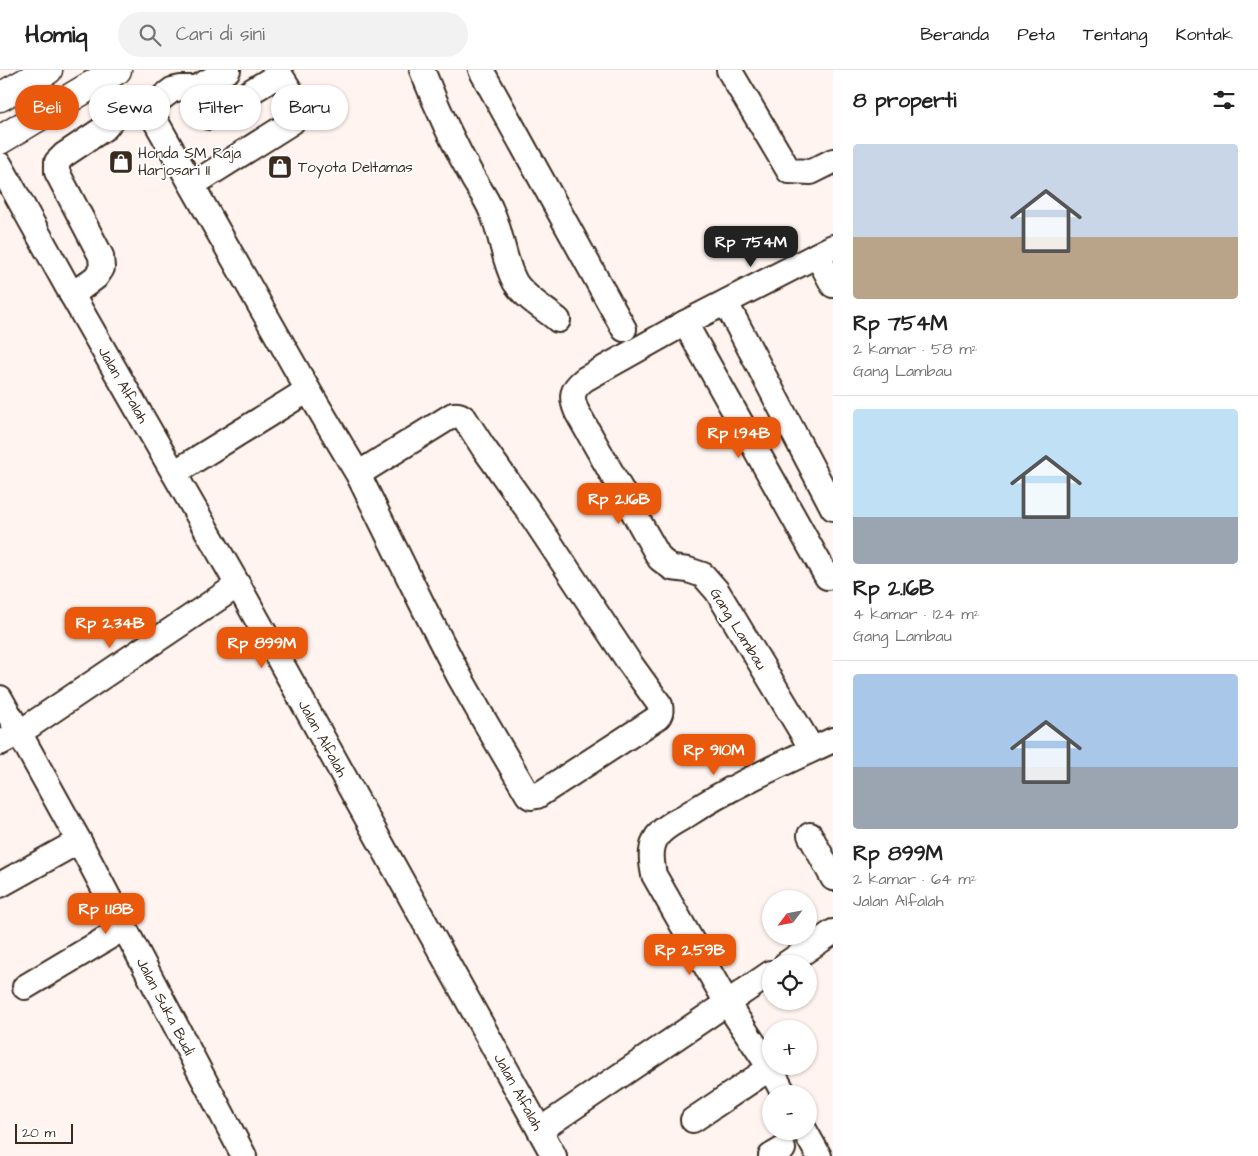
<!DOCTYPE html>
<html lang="id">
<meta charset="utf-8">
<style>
:root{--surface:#fff;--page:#f2f2f2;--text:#222;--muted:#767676;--line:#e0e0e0;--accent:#ea580c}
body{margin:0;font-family:"Architects Daughter",sans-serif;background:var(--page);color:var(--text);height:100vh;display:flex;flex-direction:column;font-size:19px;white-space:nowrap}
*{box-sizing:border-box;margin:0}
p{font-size:16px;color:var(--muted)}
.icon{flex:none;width:28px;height:28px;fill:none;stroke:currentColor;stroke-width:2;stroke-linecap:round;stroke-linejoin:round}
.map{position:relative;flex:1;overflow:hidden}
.details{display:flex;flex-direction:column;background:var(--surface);width:425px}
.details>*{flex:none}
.guide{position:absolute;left:15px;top:15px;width:475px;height:45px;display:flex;gap:10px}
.needle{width:32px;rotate:238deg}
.controls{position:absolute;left:762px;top:820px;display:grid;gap:10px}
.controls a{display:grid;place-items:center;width:55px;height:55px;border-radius:50%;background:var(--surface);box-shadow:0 1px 4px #0004;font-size:25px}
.scale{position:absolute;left:15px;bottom:12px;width:58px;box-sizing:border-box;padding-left:5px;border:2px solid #3b2a1e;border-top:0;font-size:14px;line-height:18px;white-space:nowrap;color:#3b2a1e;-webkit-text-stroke:4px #fff;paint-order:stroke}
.price{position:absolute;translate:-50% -42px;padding:0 11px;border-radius:10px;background:var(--accent);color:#fff;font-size:16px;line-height:32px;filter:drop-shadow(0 1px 2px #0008)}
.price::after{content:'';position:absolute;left:50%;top:30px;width:15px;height:11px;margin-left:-8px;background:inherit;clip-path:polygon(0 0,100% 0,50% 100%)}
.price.on{background:#222;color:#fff}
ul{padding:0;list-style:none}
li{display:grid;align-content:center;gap:10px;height:265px;padding:0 20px}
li+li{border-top:1px solid var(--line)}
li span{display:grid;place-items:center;height:155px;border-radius:5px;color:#555}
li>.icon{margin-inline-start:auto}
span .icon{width:90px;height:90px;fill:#fffc;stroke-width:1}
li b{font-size:21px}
h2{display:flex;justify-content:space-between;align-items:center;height:60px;padding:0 20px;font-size:21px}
.tag{padding:0 18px;border-radius:22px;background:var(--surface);box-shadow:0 1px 4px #0004;font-size:18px;line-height:45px}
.tag.on{background:var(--accent);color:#fff}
header{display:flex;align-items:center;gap:30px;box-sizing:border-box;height:70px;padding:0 25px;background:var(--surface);border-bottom:1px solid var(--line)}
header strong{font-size:24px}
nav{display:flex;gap:28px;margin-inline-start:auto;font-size:18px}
.search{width:350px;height:45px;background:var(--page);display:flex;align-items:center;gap:12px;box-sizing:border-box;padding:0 18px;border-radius:28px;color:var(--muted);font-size:19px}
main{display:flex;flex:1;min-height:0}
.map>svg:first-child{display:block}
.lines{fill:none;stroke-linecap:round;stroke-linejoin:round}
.minor-casing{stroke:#3b2a1e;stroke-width:28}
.major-casing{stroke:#3b2a1e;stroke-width:31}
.minor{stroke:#fff;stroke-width:24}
.major{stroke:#fff;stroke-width:28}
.labels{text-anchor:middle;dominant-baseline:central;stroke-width:4;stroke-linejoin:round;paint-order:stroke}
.poi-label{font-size:15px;fill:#3b2a1e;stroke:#fff;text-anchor:start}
.street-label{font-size:15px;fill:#3b2a1e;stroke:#fff}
</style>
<header>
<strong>Homiq</strong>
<div class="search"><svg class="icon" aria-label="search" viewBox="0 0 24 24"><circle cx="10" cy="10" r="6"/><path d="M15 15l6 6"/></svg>Cari di sini</div>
<nav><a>Beranda</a><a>Peta</a><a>Tentang</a><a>Kontak</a></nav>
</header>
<main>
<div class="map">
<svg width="833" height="1086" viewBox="0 0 833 1086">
<rect width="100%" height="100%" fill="#fff4f0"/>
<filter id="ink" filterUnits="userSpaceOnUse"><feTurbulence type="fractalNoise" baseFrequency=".02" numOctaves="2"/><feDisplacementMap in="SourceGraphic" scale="10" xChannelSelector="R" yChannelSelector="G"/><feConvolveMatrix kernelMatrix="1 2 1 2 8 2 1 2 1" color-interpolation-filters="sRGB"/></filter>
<g filter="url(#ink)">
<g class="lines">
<defs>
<g id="minor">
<path d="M228 0 200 16 195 18H181L172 20 155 33 152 37 151 43 308 320 358 404 424 538 459 606 484 650 528 725 531 727 537 726 657 648C661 644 661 641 660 635L629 592 528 440 483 377 465 349C461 345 458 344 453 345L358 404"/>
<path d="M422 0C437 38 454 75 474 110 480 120 487 130 491 140 502 163 503 190 515 212 524 227 545 239 558 250"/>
<path d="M481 0 624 259"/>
<path d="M729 0 789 101 811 102 833 91"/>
<path d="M209 47 280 4"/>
<path id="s1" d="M0 95 72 225 238 515 554 1086"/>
<path d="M192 115 292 52 300 43 298 33 277 0"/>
<path d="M817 185 833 215"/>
<path d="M72 225 96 207 102 198 101 186 57 102V92L64 85 106 57 112 49V37L101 9"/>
<path d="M726 233 833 438"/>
<path d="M685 253 827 507"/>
<path d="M174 403 308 320"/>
<path id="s2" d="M0 628 79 771 244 1086"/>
<path d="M0 673 19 663 238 515"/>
<path d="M812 679 717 521 703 505 688 500 672 498 660 489 577 342C570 326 572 319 585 309L685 253 833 177"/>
<path d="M810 765 833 808"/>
<path d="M0 815 79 771"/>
<path d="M786 894 833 862"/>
<path d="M25 917 124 858"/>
<path d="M784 1024 770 998 727 933 654 805C651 790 649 773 661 762 668 755 679 750 687 745 733 715 784 693 833 670"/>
<path d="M693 1050 770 998"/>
<path d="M540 1060 771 903"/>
<path d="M805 1061 819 1086"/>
<path d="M771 1086 783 1079"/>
</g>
<g id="major">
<path d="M0 27 48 0"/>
<path d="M0 70 117 0"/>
</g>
</defs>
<!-- minor casing -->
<use href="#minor" class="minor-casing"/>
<!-- major casing -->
<use href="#major" class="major-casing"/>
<!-- minor -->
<use href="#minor" class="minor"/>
<!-- major -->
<use href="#major" class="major"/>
</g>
</g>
<!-- icons -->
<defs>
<symbol id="shop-square" viewBox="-11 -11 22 22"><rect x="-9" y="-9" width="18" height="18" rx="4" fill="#3b2a1e" stroke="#fff"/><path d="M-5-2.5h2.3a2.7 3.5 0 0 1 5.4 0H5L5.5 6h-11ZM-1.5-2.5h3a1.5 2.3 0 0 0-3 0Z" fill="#fff"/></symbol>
</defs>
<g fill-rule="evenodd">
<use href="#shop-square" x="107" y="78" width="28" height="28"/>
<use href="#shop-square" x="266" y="83" width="28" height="28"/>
</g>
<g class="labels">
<!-- poi labels -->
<g class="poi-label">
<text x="138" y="83">Honda SM Raja<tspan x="138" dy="17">Harjosari II</tspan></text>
<text x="298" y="97">Toyota Deltamas</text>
</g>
<!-- street labels -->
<g class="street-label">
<text stroke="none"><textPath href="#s1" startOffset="252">Jalan Alfalah</textPath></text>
<text transform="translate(738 559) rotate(58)">Gang Lambau</text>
<text stroke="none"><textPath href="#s1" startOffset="658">Jalan Alfalah</textPath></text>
<text stroke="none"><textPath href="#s2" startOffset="350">Jalan Suka Budi</textPath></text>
<text stroke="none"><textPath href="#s1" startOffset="1062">Jalan Alfalah</textPath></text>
</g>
</g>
</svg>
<div class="controls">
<a><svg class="needle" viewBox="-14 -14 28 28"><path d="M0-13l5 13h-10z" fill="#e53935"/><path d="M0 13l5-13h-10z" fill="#767676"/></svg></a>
<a><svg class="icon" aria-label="locate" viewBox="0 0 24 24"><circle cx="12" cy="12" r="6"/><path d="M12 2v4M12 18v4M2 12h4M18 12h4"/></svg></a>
<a>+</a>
<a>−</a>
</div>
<div class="scale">20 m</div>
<b class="price on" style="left:751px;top:198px">Rp 754M</b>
<b class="price" style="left:739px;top:389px">Rp 1.94B</b>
<b class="price" style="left:619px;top:455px">Rp 2.16B</b>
<b class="price" style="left:110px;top:579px">Rp 2.34B</b>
<b class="price" style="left:262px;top:599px">Rp 899M</b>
<b class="price" style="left:714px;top:706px">Rp 910M</b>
<b class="price" style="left:106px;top:865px">Rp 1.18B</b>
<b class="price" style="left:690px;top:906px">Rp 2.59B</b>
<div class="guide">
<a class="tag on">Beli</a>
<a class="tag">Sewa</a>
<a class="tag">Filter</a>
<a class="tag">Baru</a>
</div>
</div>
<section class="details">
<h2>8 properti<svg class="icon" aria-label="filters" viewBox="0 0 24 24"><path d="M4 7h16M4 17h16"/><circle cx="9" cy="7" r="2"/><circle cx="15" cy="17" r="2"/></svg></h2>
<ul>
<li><span style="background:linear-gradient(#c9d6e8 60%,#b9a48a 0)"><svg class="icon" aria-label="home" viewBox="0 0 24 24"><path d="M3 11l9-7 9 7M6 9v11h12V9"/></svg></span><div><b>Rp 754M</b><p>2 kamar · 58 m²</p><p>Gang Lambau</p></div></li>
<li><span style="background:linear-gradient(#bfe0f5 70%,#9aa5b1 0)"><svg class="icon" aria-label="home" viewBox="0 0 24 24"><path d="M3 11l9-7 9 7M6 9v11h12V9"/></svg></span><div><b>Rp 2.16B</b><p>4 kamar · 124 m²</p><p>Gang Lambau</p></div></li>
<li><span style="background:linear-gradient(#a9c7e8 60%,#9aa5b1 0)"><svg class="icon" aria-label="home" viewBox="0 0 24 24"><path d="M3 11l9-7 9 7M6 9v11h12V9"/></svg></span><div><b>Rp 899M</b><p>2 kamar · 64 m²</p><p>Jalan Alfalah</p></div></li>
</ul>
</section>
</main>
